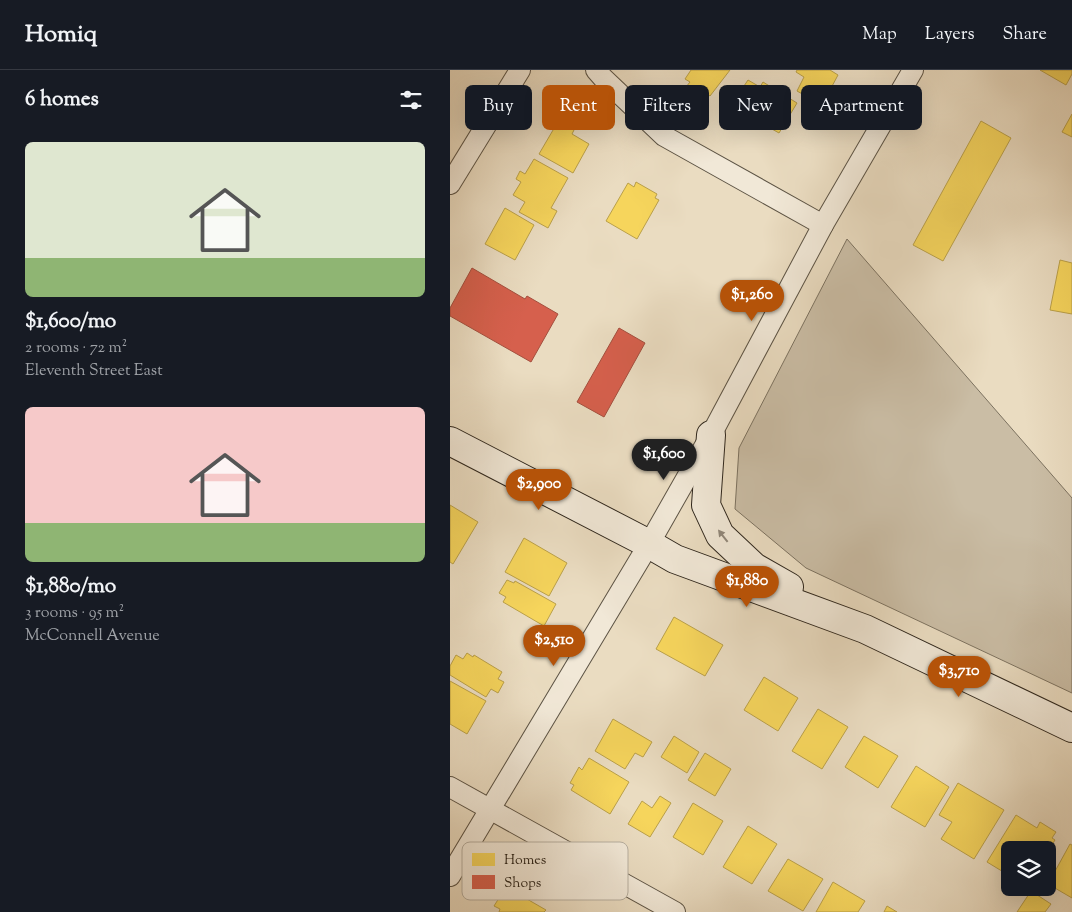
<!DOCTYPE html>
<meta charset="utf-8">
<style>
:root{--surface:#171b24;--page:#20242c;--text:#f1f3f6;--muted:#9ea1a6;--line:#363941;--accent:#b45309}
body{margin:0;font-family:"Sorts Mill Goudy",serif;background:var(--page);color:var(--text);height:100vh;display:flex;flex-direction:column;font-size:19px;white-space:nowrap}
*{box-sizing:border-box;margin:0}
p{font-size:16px;color:var(--muted)}
.icon{flex:none;width:28px;height:28px;fill:none;stroke:currentColor;stroke-width:2;stroke-linecap:round;stroke-linejoin:round}
.map{position:relative;flex:1;overflow:hidden}
.panel{display:flex;flex-direction:column;background:var(--surface);width:450px}
.panel>*{flex:none}
.banner{position:absolute;left:15px;top:15px;width:475px;height:45px;display:flex;gap:10px}
.tools{position:absolute;left:551px;top:771px;display:grid;gap:10px}
.tools a{display:grid;place-items:center;width:55px;height:55px;border-radius:8px;background:var(--surface);box-shadow:0 5px 20px #0002;font-size:25px}
.price{position:absolute;translate:-50% -42px;padding:0 11px;border-radius:18px;background:var(--accent);color:#fff;font-size:16px;line-height:32px;filter:drop-shadow(0 1px 2px #0008)}
.price::after{content:'';position:absolute;left:50%;top:30px;width:15px;height:11px;margin-left:-8px;background:inherit;clip-path:polygon(0 0,100% 0,50% 100%)}
.price.selected{background:#222;color:#fff}
ul{padding:0;list-style:none}
li{display:grid;align-content:center;gap:10px;height:265px;padding:0 25px}
li span{display:grid;place-items:center;height:155px;border-radius:8px;color:#555}
li>.icon{margin-inline-start:auto}
span .icon{width:90px;height:90px;fill:#fffc;stroke-width:1}
li b{font-size:21px}
h2{display:flex;justify-content:space-between;align-items:center;height:60px;padding:0 25px;font-size:21px}
.tag{padding:0 18px;border-radius:8px;background:var(--surface);box-shadow:0 5px 20px #0002;font-size:18px;line-height:45px}
.tag.selected{background:var(--accent);color:#fff}
header{display:flex;align-items:center;gap:30px;box-sizing:border-box;height:70px;padding:0 25px;background:var(--surface);border-bottom:1px solid var(--line)}
header strong{font-size:24px}
nav{display:flex;gap:28px;margin-inline-start:auto;font-size:18px}
main{display:flex;flex:1;min-height:0}
.map>svg:first-child{display:block}
.green{fill:#cabda5;stroke:#7c7260}
.homes{fill:#f6d55c;stroke:#baa049}
.shops{fill:#d6604d;stroke:#a44f3e}
.lines{fill:none;stroke-linecap:round;stroke-linejoin:round}
.street-casing{stroke:#5d5445;stroke-width:22}
.secondary-casing{stroke:#2e261c;stroke-width:30}
.street{stroke:#f1e8d7;stroke-width:20}
.secondary{stroke:#f1e8d7;stroke-width:28}
.oneway{fill:#90877a}
.key{fill:#f1e8d7;stroke:#b6ae9f;stroke-width:1}
.key-label{font-size:14px;fill:#2e261c}
</style>
<header>
<strong>Homiq</strong>
<nav><a>Map</a><a>Layers</a><a>Share</a></nav>
</header>
<main>
<section class="panel">
<h2>6 homes<svg class="icon" aria-label="filters" viewBox="0 0 24 24"><path d="M4 7h16M4 17h16"/><circle cx="9" cy="7" r="2"/><circle cx="15" cy="17" r="2"/></svg></h2>
<ul>
<li><span style="background:linear-gradient(#dfe7d0 75%,#8fb573 0)"><svg class="icon" aria-label="home" viewBox="0 0 24 24"><path d="M3 11l9-7 9 7M6 9v11h12V9"/></svg></span><div><b>$1,600/mo</b><p>2 rooms · 72 m²</p><p>Eleventh Street East</p></div></li>
<li><span style="background:linear-gradient(#f6c9c9 75%,#8fb573 0)"><svg class="icon" aria-label="home" viewBox="0 0 24 24"><path d="M3 11l9-7 9 7M6 9v11h12V9"/></svg></span><div><b>$1,880/mo</b><p>3 rooms · 95 m²</p><p>McConnell Avenue</p></div></li>
</ul>
</section>
<div class="map">
<svg width="622" height="842" viewBox="0 0 622 842">
<rect width="100%" height="100%" fill="#eadcc1"/>
<filter id="stains"><feTurbulence type="fractalNoise" baseFrequency=".004" numOctaves="4"/><feColorMatrix values="0 0 0 0 .2 0 0 0 0 .09 0 0 0 0 .02 0 0 0 .5 -.17"/></filter>
<radialGradient id="worn" r=".72"><stop offset=".6" stop-color="#630" stop-opacity="0"/><stop offset="1" stop-color="#630" stop-opacity=".3"/></radialGradient>
<!-- green -->
<path class="green" d="M397 169 622 428V623L356 498 285 439 289 378Z"/>
<!-- homes -->
<g class="homes">
<path d="M241 0H280L260 26 250 19 246 24 236 17 240 12 235 9Z"/>
<path d="M347 0H380L388 5 372 35 347 21 354 7 346 2Z"/>
<path d="M590 0H622V4L616 15Z"/>
<path d="M298 10 310 17 313 12 347 33 329 63 315 55 313 59 305 54 308 50 282 34Z"/>
<path d="M622 44V67L612 62Z"/>
<path d="M531 51 561 68 493 191 463 175Z"/>
<path d="M106 55 113 59 115 55 124 60 122 64 139 74 123 103 89 84Z"/>
<path d="M84 89 118 108 101 138 107 141 98 158 69 142 75 132 63 125 71 112 66 109 70 101 75 104Z"/>
<path d="M186 112 207 124 205 128 209 130 187 169 156 151 178 113 184 117Z"/>
<path d="M55 138 84 155 65 190 35 174Z"/>
<path d="M610 190 622 193V244L600 240Z"/>
<path d="M0 435 28 452 3 494 0 492Z"/>
<path d="M74 468 117 493 99 526 55 502Z"/>
<path d="M57 510 64 513 65 511 106 534 94 556 53 532 56 527 49 523Z"/>
<path d="M224 547 273 575 255 606 206 579Z"/>
<path d="M17 583 23 587 24 585 52 602 48 609 54 612 48 623 41 619 36 627 0 605V596L6 585 13 589Z"/>
<path d="M314 607 348 628 328 661 294 640Z"/>
<path d="M0 611 36 631 17 664 0 654Z"/>
<path d="M368 639 398 657 372 699 342 681Z"/>
<path d="M163 649 202 672 193 687 185 683 175 699 145 681Z"/>
<path d="M224 666 249 682 237 703 211 687Z"/>
<path d="M414 666 448 686 428 718 395 697Z"/>
<path d="M255 683 281 699 265 726 238 710Z"/>
<path d="M139 688 179 712 160 744 121 720 124 715 120 713 129 697 132 700Z"/>
<path d="M466 696 499 717 475 757 441 737Z"/>
<path d="M508 713 554 740 524 789 491 769 502 752 489 745Z"/>
<path d="M210 726 221 733 200 767 178 754 192 731 202 738Z"/>
<path d="M243 733 273 751 253 785 223 767Z"/>
<path d="M566 745 587 758 590 752 606 762 602 768 605 770 598 781 560 780V806L537 792Z"/>
<path d="M298 756 327 774 302 814 273 797Z"/>
<path d="M620 774 622 775V828L598 814Z"/>
<path d="M338 789 373 809 353 841 318 821Z"/>
<path d="M383 812 415 831 408 842H366Z"/>
<path d="M56 817 96 840 94 842H49L50 839 44 836Z"/>
<path d="M581 821 601 834 595 842H567Z"/>
<path d="M437 836 447 842H434Z"/>
</g>
<!-- shops -->
<g class="shops">
<path d="M22 198 75 229 77 226 108 244 81 292 0 246V238Z"/>
<path d="M169 258 195 273 154 347 127 332Z"/>
</g>
<g class="lines">
<defs>
<g id="street">
<path d="M146 0 153 8 214 66 373 155"/>
<path d="M0 114 70 0"/>
<path d="M0 717 225 842"/>
<path d="M0 806 199 474 261 365 373 155 463 0"/>
</g>
<g id="secondary">
<path d="M261 365 256 435 270 465 304 497 339 517"/>
<path d="M0 371 199 474 225 489 415 559 622 658"/>
</g>
</defs>
<!-- street casing -->
<use href="#street" class="street-casing"/>
<!-- secondary casing -->
<use href="#secondary" class="secondary-casing"/>
<!-- street -->
<use href="#street" class="street"/>
<!-- secondary -->
<use href="#secondary" class="secondary"/>
</g>
<!-- one-way arrows -->
<defs><path id="oneway-solid" d="M-6-.8H1V-3.2L6.5 0L1 3.2V.8H-6Z" transform="scale(1.25)"/></defs>
<use class="oneway" href="#oneway-solid" transform="translate(273 466) rotate(-128)"/>
<!-- legend -->
<rect x="12" y="772" width="166" height="58" rx="8" class="key"/>
<rect x="22" y="783" width="23" height="13" fill="#f6d55c"/>
<rect x="22" y="805" width="23" height="14" fill="#d6604d"/>
<g class="key-label">
<text x="54" y="794">Homes</text>
<text x="54" y="817">Shops</text>
</g>
<rect width="100%" height="100%" filter="url(#stains)"/>
<rect width="100%" height="100%" fill="url(#worn)"/>
</svg>
<div class="tools">
<a><svg class="icon" aria-label="layers" viewBox="0 0 24 24"><path d="M12 4l9 5-9 5-9-5zM3 14l9 5 9-5"/></svg></a>
</div>
<b class="price" style="left:302px;top:252px">$1,260</b>
<b class="price selected" style="left:214px;top:411px">$1,600</b>
<b class="price" style="left:89px;top:441px">$2,900</b>
<b class="price" style="left:297px;top:538px">$1,880</b>
<b class="price" style="left:104px;top:597px">$2,510</b>
<b class="price" style="left:509px;top:628px">$3,710</b>
<div class="banner">
<a class="tag">Buy</a>
<a class="tag selected">Rent</a>
<a class="tag">Filters</a>
<a class="tag">New</a>
<a class="tag">Apartment</a>
</div>
</div>
</main>
